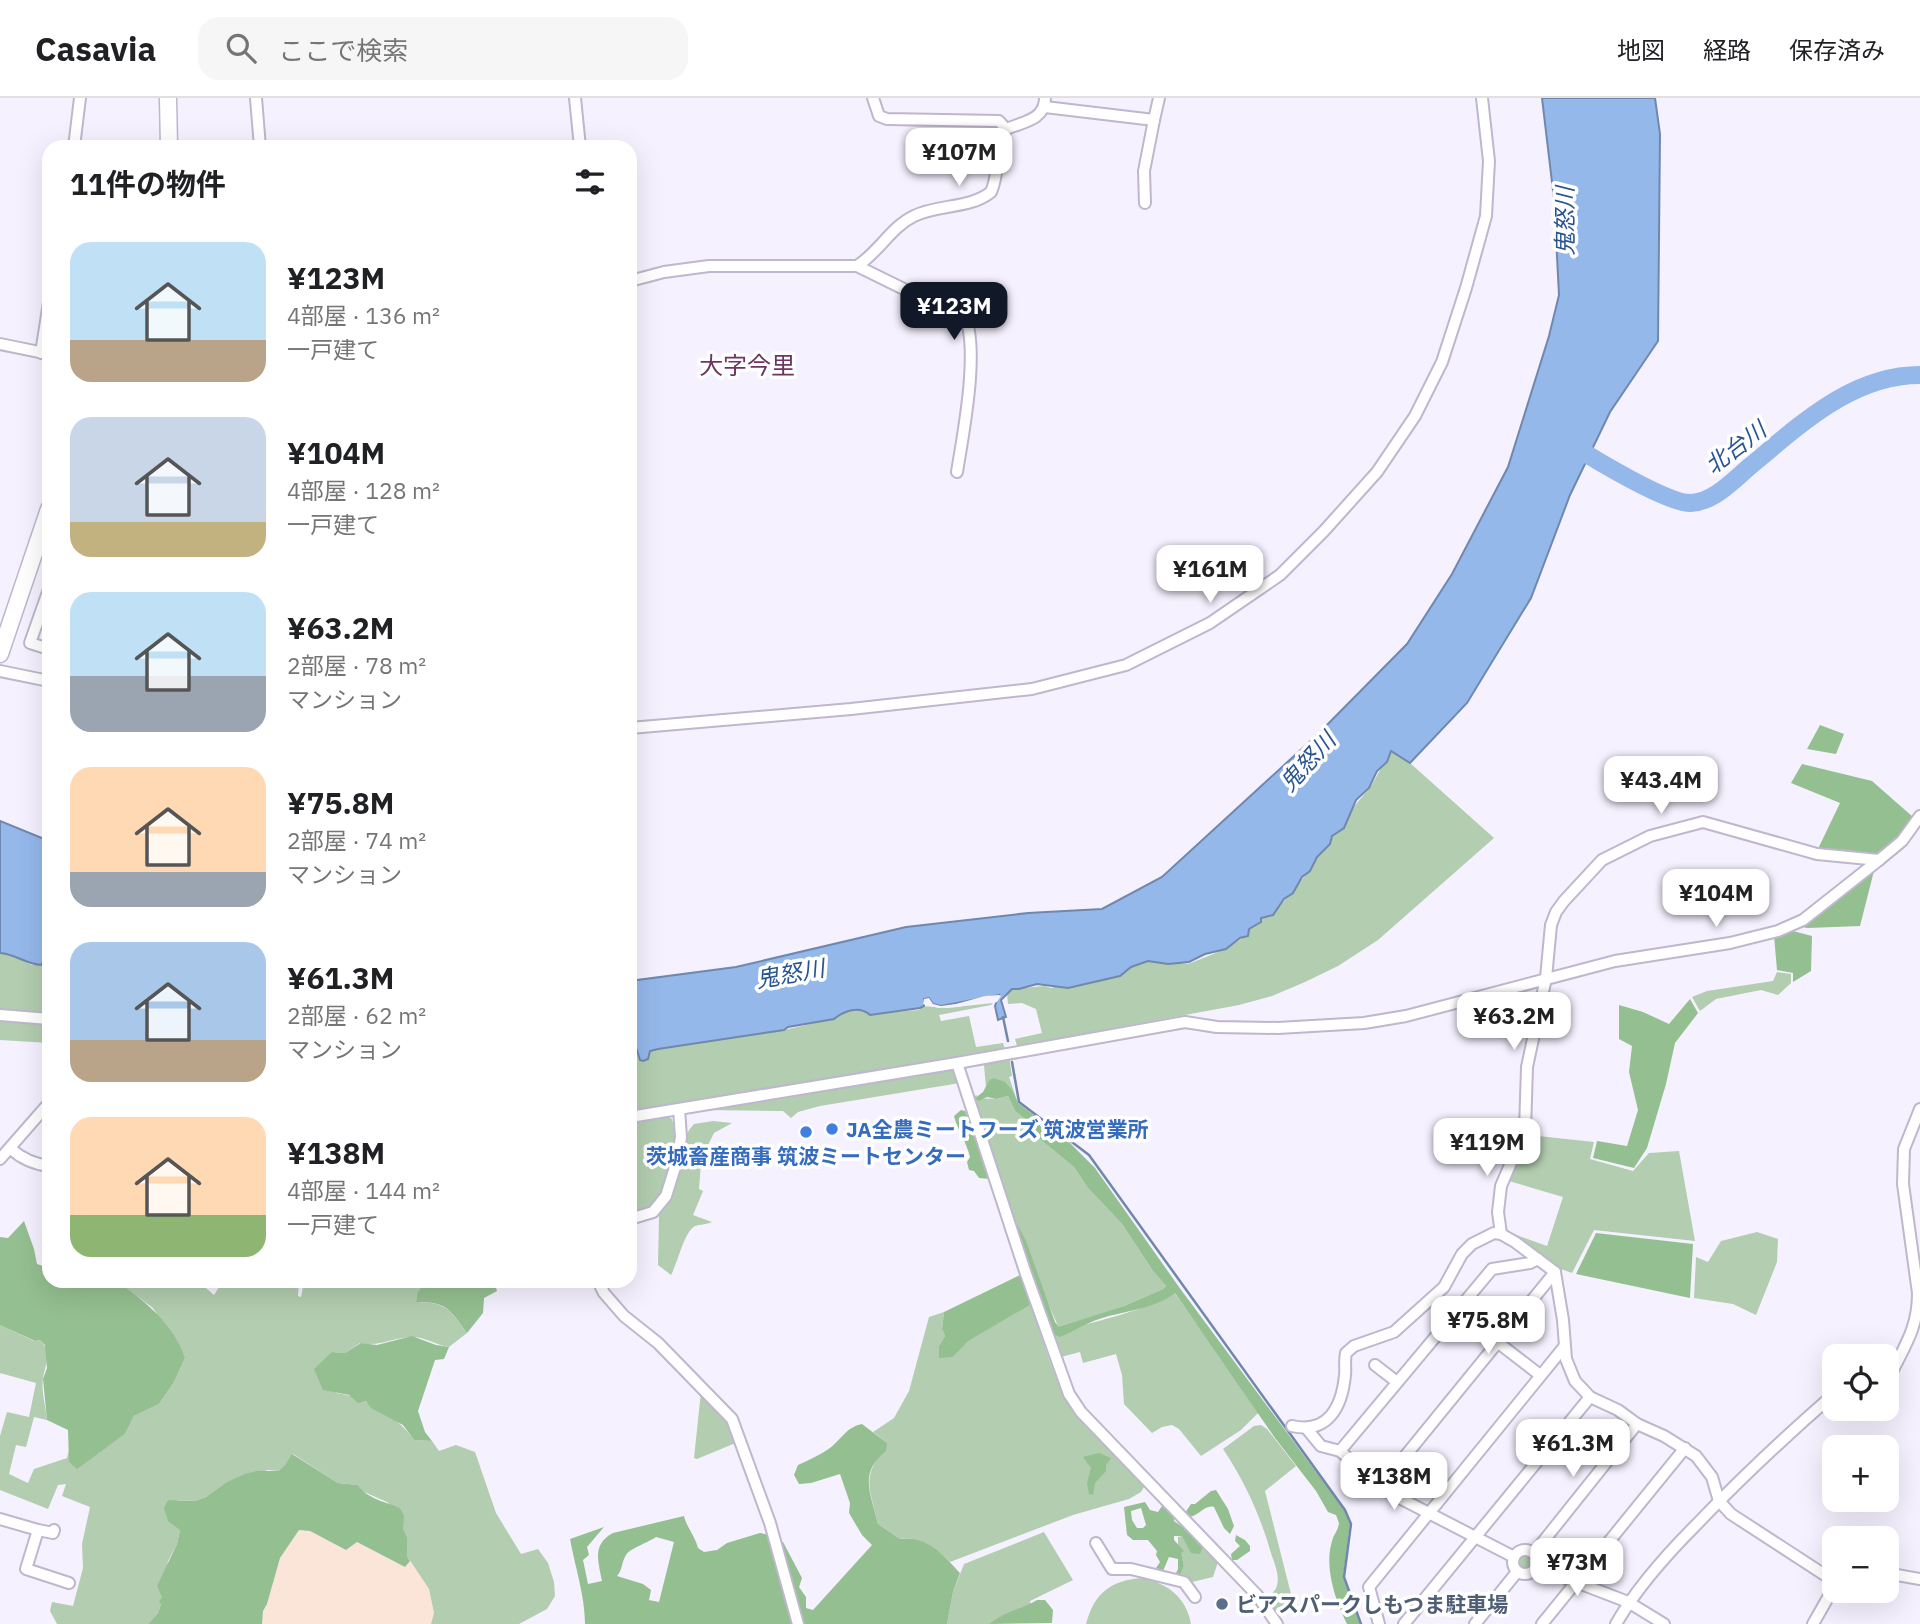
<!DOCTYPE html>
<html lang="ja">
<meta charset="utf-8">
<style>
:root{--surface:#fff;--page:#f6f6f6;--text:#202124;--muted:#757577;--line:#e0e0e0;--accent:#111827}
body{margin:0;font-family:"IBM Plex Sans","Noto Sans JP",sans-serif;background:var(--page);color:var(--text);height:100vh;display:flex;flex-direction:column;font-size:26px;white-space:nowrap}
*{box-sizing:border-box;margin:0}
p{font-size:23px;color:var(--muted)}
.icon{flex:none;width:38px;height:38px;fill:none;stroke:currentColor;stroke-width:2;stroke-linecap:round;stroke-linejoin:round}
.map{position:relative;flex:1;overflow:hidden}
.drawer{position:absolute;left:42px;top:42px;width:595px;height:1148px;display:flex;flex-direction:column;background:var(--surface);border-radius:21px;box-shadow:0 7px 28px #0002}
.drawer>*{flex:none}
.fabs{position:absolute;left:1822px;top:1246px;display:grid;gap:14px}
.fabs a{display:grid;place-items:center;width:77px;height:77px;border-radius:14px;background:var(--surface);box-shadow:0 7px 28px #0002;font-size:35px}
.price{position:absolute;translate:-50% -60px;padding:0 16px;border-radius:14px;background:#fff;color:#222;font-size:23px;line-height:46px;filter:drop-shadow(0 2px 4px #0008)}
.price::after{content:'';position:absolute;left:50%;top:42px;width:21px;height:16px;margin-left:-10px;background:inherit;clip-path:polygon(0 0,100% 0,50% 100%)}
.price.active{background:var(--accent);color:#fff}
ul{padding:0;list-style:none}
li{display:flex;align-items:center;gap:21px;height:175px;padding:0 28px}
li span{display:grid;place-items:center;flex:none;width:196px;height:140px;border-radius:21px;color:#555}
li>.icon{margin-inline-start:auto}
span .icon{width:84px;height:84px;fill:#fffc;stroke-width:1}
li b{font-size:30px}
h2{display:flex;justify-content:space-between;align-items:center;height:84px;padding:0 28px;font-size:30px}
header{display:flex;align-items:center;gap:42px;box-sizing:border-box;height:98px;padding:0 35px;background:var(--surface);border-bottom:2px solid var(--line)}
header strong{font-size:33px}
nav{display:flex;gap:38px;margin-inline-start:auto;font-size:24px}
.search{width:490px;height:63px;background:var(--page);display:flex;align-items:center;gap:18px;box-sizing:border-box;padding:0 24px;border-radius:21px;color:var(--muted);font-size:26px}
.map>svg:first-child{display:block}
.industrial{fill:#fbe5d8}
.green{fill:#b2cdaf}
.forest{fill:#94bf90;fill-rule:evenodd}
.water{fill:#94b8ea;stroke:#7088ad;stroke-width:2}
.pier{fill:#f6f1ff}
.lines{fill:none;stroke-linecap:round;stroke-linejoin:round}
.stream{stroke:#7088ad;stroke-width:2.5}
.river{stroke:#94b8ea;stroke-width:18}
.minor-casing{stroke:#beb7cd;stroke-width:14}
.highway-casing{stroke:#beb7cd;stroke-width:19}
.minor{stroke:#fff;stroke-width:10}
.highway{stroke:#fff;stroke-width:16}
.shop-dot{fill:#3f7fe0;stroke:#fff;stroke-width:2.5}
.service-dot{fill:#5c6f8a;stroke:#fff;stroke-width:2.5}
.labels{text-anchor:middle;dominant-baseline:central;stroke-width:7;stroke-linejoin:round;paint-order:stroke}
.shop-label{font-size:21px;font-weight:bold;fill:#366cbe;stroke:#fff;text-anchor:start}
.service-label{font-size:21px;font-weight:bold;fill:#4e5e75;stroke:#fff;text-anchor:start}
.water-label{font-size:23px;font-style:italic;fill:#285592;stroke:#fff}
.quarter-label{font-size:24px;fill:#6d3561;stroke:#fff}
</style>
<header>
<strong>Casavia</strong>
<div class="search"><svg class="icon" aria-label="search" viewBox="0 0 24 24"><circle cx="10" cy="10" r="6"/><path d="M15 15l6 6"/></svg>ここで検索</div>
<nav><a>地図</a><a>経路</a><a>保存済み</a></nav>
</header>
<div class="map">
<svg width="1920" height="1526" viewBox="0 0 1920 1526">
<rect width="100%" height="100%" fill="#f6f1ff"/>
<!-- industrial -->
<path class="industrial" d="M299 1432 310 1433 346 1452 357 1444 405 1469 410 1463 429 1491 434 1515 431 1526H262L263 1513 267 1506 280 1460Z"/>
<!-- green -->
<g class="green">
<path d="M1391 652 1410 665 1494 740 1378 842 1338 868 1305 884 1272 898 1239 907 1017 948 1015 941 1042 935 1036 911 1022 905 1008 906 1007 896 1012 891 1044 888 1051 890 1058 888 1068 890 1082 885 1089 886 1120 878 1131 869 1148 863 1188 866 1226 851 1247 837 1249 831 1261 824V820L1273 816C1285 802 1296 789 1308 774 1311 771 1313 764 1316 760 1322 752 1328 747 1332 738 1344 733 1345 722 1352 712 1357 704 1363 698 1369 691 1378 678 1383 664 1391 652Z"/>
<path d="M0 855H9L32 867 42 864 49 869V916L0 911Z"/>
<path d="M1777 874 1791 876V885L1778 897 1761 892 1716 901 1700 913 1692 899 1707 893 1773 883Z"/>
<path d="M993 905 991 907 939 917 941 923 969 918 976 949 1003 945 1005 951 630 1014V958L637 955 648 956 650 953 658 951 784 932 815 925 855 911 863 912 870 916 919 912 922 908 947 910Z"/>
<path d="M0 921 49 926V945L0 942Z"/>
<path d="M1009 958 1012 978 1009 979 1018 1005C1011 992 1008 985 994 980L990 981 986 990 984 967 986 962Z"/>
<path d="M950 971 956 974 960 985 820 1008 798 1014 791 1020 783 1013 703 1012Z"/>
<path d="M977 997 976 1000 996 1001 1008 998 1015 1013 1025 1021 1036 1038 1074 1069 1088 1090 1122 1126 1153 1173 1166 1188 1163 1191 1124 1208 1059 1230 1013 1127 972 999Z"/>
<path d="M667 1018 672 1021 677 1043 667 1084 654 1107 638 1116 630 1117V1024Z"/>
<path d="M713 1023 732 1025 714 1035 707 1049 701 1065 699 1091 703 1093 693 1117 712 1124C706 1127 700 1126 695 1128 684 1134 678 1164 671 1177L658 1167 659 1118 673 1089 685 1041 689 1032 694 1026Z"/>
<path d="M1529 1037 1594 1044 1590 1061 1633 1073 1649 1055 1679 1053 1695 1143 1594 1132 1572 1175 1558 1170 1532 1149 1506 1137 1505 1133 1547 1148 1563 1099 1509 1083Z"/>
<path d="M1757 1134 1778 1141 1777 1164 1756 1217 1733 1206 1694 1200 1696 1159 1708 1164 1721 1143Z"/>
<path d="M124 1183H164L169 1186 171 1183H198L214 1197 223 1183H299L298 1198 301 1199 304 1183H425L417 1195 416 1204C448 1205 448 1210 467 1235L449 1249C436 1247 423 1238 411 1239 392 1240 379 1249 360 1245L345 1255 332 1254 336 1295C366 1299 397 1318 414 1342L432 1343 439 1353 456 1347 475 1354 496 1415 521 1456 538 1451 548 1465 554 1484 555 1498 547 1511 519 1526H431L434 1515 429 1491 407 1458V1439L403 1430V1418L387 1404 362 1393 358 1387 338 1385 293 1356 285 1367 278 1373 268 1372 225 1385 206 1399 195 1403 177 1402 180 1432 177 1446 168 1463 161 1506 158 1515 148 1526H57L50 1513 52 1504 73 1508 83 1470 82 1446 90 1409 62 1398 66 1386 58 1387 48 1411 0 1392V1338L7 1314 29 1319 36 1285 0 1275V1227L34 1243 40 1242C53 1255 45 1266 43 1281 41 1293 46 1309 47 1322L34 1319 26 1349 16 1347 9 1376 28 1385 34 1371 67 1360 69 1352V1364L77 1370 125 1336 134 1318 159 1306 174 1284 185 1260 153 1210 125 1189Z"/>
<path d="M1174 1194 1259 1314 1241 1332 1201 1358 1179 1331 1172 1327 1162 1329 1152 1335 1124 1306 1122 1277 1116 1256 1083 1265 1080 1254 1061 1259 1060 1250 1052 1235C1078 1228 1158 1210 1174 1194Z"/>
<path d="M1032 1206C1044 1247 1058 1299 1087 1330 1106 1350 1133 1363 1144 1389L1141 1394 1129 1401 1073 1417 950 1464C935 1449 922 1438 900 1441L878 1426C869 1387 861 1381 887 1345L873 1334 894 1320 909 1293 929 1219 944 1214 942 1231 945 1238 939 1248V1259H953L967 1243Z"/>
<path d="M701 1294 729 1324 738 1344 697 1361 694 1360Z"/>
<path d="M1261 1327 1267 1331 1296 1368 1265 1393 1294 1508 1285 1510 1277 1515 1267 1500C1271 1496 1276 1493 1277 1487 1280 1477 1274 1465 1271 1455 1260 1417 1245 1384 1223 1351L1254 1328Z"/>
<path d="M1044 1434 1073 1482 1030 1503 1031 1506C1015 1515 1004 1514 989 1526H947L953 1494 964 1466Z"/>
<path d="M1182 1438C1199 1441 1208 1450 1218 1464L1213 1479 1192 1484 1179 1478 1184 1468 1178 1446V1439Z"/>
<circle cx="1525" cy="1464" r="8"/>
<path d="M1143 1480C1168 1486 1186 1499 1191 1526H1086C1094 1495 1111 1482 1143 1480Z"/>
</g>
<!-- forest -->
<g class="forest">
<path d="M1820 627 1844 636 1836 656 1807 651Z"/>
<path d="M1802 666 1872 683 1913 719 1899 740 1877 759 1817 753 1840 705 1791 685Z"/>
<path d="M1875 769 1860 828 1808 830 1795 828Z"/>
<path d="M1789 832 1812 838 1811 873 1793 884V875L1777 872 1774 838Z"/>
<path d="M1690 901 1698 915 1675 945 1666 986 1647 1050 1634 1070 1593 1060 1597 1043 1627 1048 1638 1012 1629 974 1632 948 1619 941V907L1643 914 1669 926Z"/>
<path d="M994 980 1005 984 1012 992 1018 1005 1068 1043 1095 1070 1179 1189 1345 1413 1350 1426 1343 1479 1360 1526H1347C1335 1502 1323 1467 1333 1440 1335 1435 1338 1432 1339 1425L1336 1417 1328 1414 1316 1393 1275 1340 1175 1195C1153 1212 1121 1213 1096 1222 1083 1227 1072 1234 1060 1239L1052 1235 1013 1127 1017 1126 1026 1143 1055 1224 1059 1229 1124 1208 1163 1191 1166 1188 1153 1173 1122 1126 1088 1090 1074 1069 1036 1038 1025 1021 1015 1013 1008 998 996 1001 987 999 979 1003 975 1000 983 994 990 981Z"/>
<path d="M961 1012 965 1013C975 1034 981 1056 991 1078L990 1081 979 1080 974 1073 969 1072 967 1064 970 1059C966 1043 958 1033 954 1018Z"/>
<path d="M24 1123 34 1151 37 1166 49 1170V1183H124L125 1189C151 1208 174 1229 185 1260L174 1284 159 1306 134 1318 125 1336 77 1371 69 1364 68 1332 47 1322 43 1281 47 1270 45 1247 40 1242 35 1243 0 1227V1139L8 1140Z"/>
<path d="M1596 1135 1693 1146 1690 1200 1576 1176Z"/>
<path d="M1022 1176 1032 1206 968 1243 953 1259 939 1260V1248L945 1238 942 1231 944 1214Z"/>
<path d="M425 1183H494L497 1193 484 1200 483 1215 467 1235C449 1211 448 1204 416 1204L417 1195Z"/>
<path d="M412 1238 436 1247 449 1249 444 1261 435 1262 418 1313 425 1334 432 1343 414 1342 403 1327 371 1310 366 1303 358 1305 349 1297 323 1292 314 1271 332 1254 345 1255 361 1245 377 1247Z"/>
<path d="M862 1326 887 1345 886 1353C858 1375 871 1396 878 1426L900 1441C928 1437 943 1457 960 1475L953 1494 947 1526H585C585 1498 575 1469 570 1441L604 1429 587 1449 589 1457 583 1462 588 1486 602 1483C598 1463 592 1446 613 1435L684 1418C687 1430 695 1438 698 1450L704 1454 717 1452 727 1445 760 1435 770 1437 783 1444 802 1480 799 1489 806 1499V1510L813 1512 872 1447 862 1437 849 1415 850 1405 840 1376 811 1385 799 1386 794 1377 798 1367C809 1362 820 1357 830 1350 841 1342 846 1329 862 1326ZM656 1439 674 1444 659 1504 649 1502 651 1492 643 1486 617 1478C623 1471 621 1465 626 1457 629 1451 649 1444 656 1439Z"/>
<path d="M1099 1355 1111 1360 1106 1367V1373L1095 1385 1093 1397 1089 1396 1087 1385 1091 1370 1083 1359Z"/>
<path d="M292 1356 338 1385 358 1387C367 1401 386 1404 400 1410L404 1418 403 1430 407 1439V1458L410 1463 405 1469 357 1444 346 1452 310 1433 299 1432 280 1460 267 1506 263 1513 262 1526H148L158 1515 161 1506 159 1504 162 1499 157 1488 177 1446 180 1432 168 1423 164 1410 168 1402 195 1403 206 1399 225 1385 245 1376 257 1373H278L285 1367Z"/>
<path d="M1216 1392 1228 1411 1234 1428 1230 1436 1224 1430 1214 1409C1205 1406 1199 1418 1189 1419L1185 1415 1191 1406H1195L1211 1393Z"/>
<path d="M1145 1404 1150 1412 1158 1414 1164 1405 1175 1417 1174 1423 1190 1434 1203 1447 1200 1456 1191 1455 1182 1438H1174V1442L1184 1453 1181 1455 1184 1468 1180 1477 1176 1475 1178 1471V1461L1169 1459 1163 1473 1156 1470 1160 1464 1156 1457 1157 1453 1148 1442H1133L1127 1437 1124 1409ZM1141 1410 1146 1427 1143 1430H1137L1132 1422 1131 1413Z"/>
<path d="M1236 1437 1245 1442 1250 1448V1453L1237 1462H1232L1231 1456 1240 1448 1235 1443Z"/>
<path d="M1037 1502H1045L1053 1512 1052 1525 989 1526C1005 1513 1020 1512 1037 1502Z"/>
</g>
<!-- water -->
<g class="water">
<path d="M1542 0H1655L1660 36 1658 243 1610 314 1570 397 1531 500 1467 605 1410 665 1391 653 1387 664 1377 673 1369 690 1356 702 1344 730 1332 738 1330 746 1317 759 1310 773 1302 779 1293 795 1284 801 1273 817 1261 820V824L1249 831 1248 838 1240 840 1226 851 1205 856 1189 864 1168 866 1148 863 1131 869 1120 878 1068 890 1037 886 1019 891H1012L1001 902 1006 919 998 922 995 908 999 897 941 908 933 906 929 900 924 901V908L920 910 870 917C859 907 844 913 834 921L788 929 784 932 658 951 650 953 648 961 643 963 640 962 637 952 630 955V883L736 869 906 829 1028 815 1102 811 1162 779 1318 636 1407 546 1452 476 1508 369 1549 238 1559 197 1554 101Z"/>
<path d="M0 723 49 743V869L43 864 41 867C26 866 15 856 0 855Z"/>
</g>
<!-- pier -->
<path class="pier" d="M999 897 1001 898 997 904 993 905 994 901H985L959 909 938 910 931 908 927 905 928 908 923 906 924 901 929 900 933 906 941 908 956 906 985 898Z"/>
<g class="lines">
<!-- stream -->
<g class="stream">
<path d="M1003 919 1008 943"/>
<path d="M1012 964 1019 1004 1089 1057 1345 1412 1351 1426 1344 1479 1361 1526"/>
</g>
<!-- river -->
<path class="river" d="M1571 346C1592 360 1668 406 1691 405 1713 404 1733 383 1749 369 1799 328 1851 277 1920 277"/>
<defs>
<g id="minor">
<path d="M256 0 260 49"/>
<path d="M575 0 580 49"/>
<path d="M873 0 879 18 887 21 999 23 1006 31"/>
<path d="M1045 9 1154 22 1159 0"/>
<path d="M74 49 80 0"/>
<path d="M1145 105 1144 73 1154 22"/>
<path d="M857 168C879 154 891 129 914 118 938 106 970 111 991 94 1000 74 995 51 1006 31 1023 24 1045 22 1045 0"/>
<path d="M630 183 664 174 709 168H857L914 196 963 214C981 247 963 336 957 374"/>
<path d="M0 246 49 256"/>
<path d="M41 255 49 204"/>
<path d="M49 491 30 545 49 551"/>
<path d="M0 573 49 583"/>
<path d="M630 630 851 611 1032 591 1126 567 1210 525 1280 477 1324 433 1377 374 1415 318 1442 264 1466 190 1486 118 1489 63 1482 0"/>
<path d="M0 917 49 921"/>
<path d="M957 965 1025 1173 1069 1296 1081 1314 1257 1497 1277 1526"/>
<path d="M630 1019 957 965 1185 924 1217 929 1278 930 1364 925 1406 918 1615 863 1730 845 1778 833 1803 822 1879 762 1902 743 1920 718"/>
<path d="M11 1051C22 1061 34 1066 49 1068"/>
<path d="M0 1061 49 1005"/>
<path d="M630 1121 653 1114 666 1098 677 1063 681 1039 679 1011"/>
<path d="M1501 1136 1498 1114 1501 1088 1525 1032 1527 969 1546 880 1551 827 1556 814 1564 803 1602 762 1650 738 1703 724 1817 756 1879 762"/>
<path d="M598 1183 604 1195 624 1218 658 1245 732 1321 770 1425 798 1526"/>
<path d="M1457 1213 1540 1277"/>
<path d="M1375 1267 1397 1284"/>
<path d="M1886 1278H1890C1905 1247 1918 1230 1918 1195L1903 1086 1904 1051 1920 1011"/>
<path d="M1292 1328C1328 1336 1342 1309 1345 1277 1346 1269 1344 1263 1346 1255L1354 1248 1394 1234 1444 1189 1462 1156 1472 1146 1494 1135 1501 1136 1515 1144 1555 1174 1563 1222 1566 1261 1575 1283 1590 1299 1618 1312 1637 1326 1664 1338 1696 1358 1712 1379 1719 1403 1731 1416 1834 1483"/>
<path d="M1307 1331 1321 1348 1340 1353 1386 1393 1514 1459"/>
<path d="M1340 1353 1492 1171 1530 1165 1538 1161"/>
<path d="M1380 1389 1555 1174"/>
<path d="M0 1421 38 1432 26 1471 69 1485"/>
<path d="M38 1432 53 1435 54 1432"/>
<path d="M1096 1445 1112 1471H1131L1184 1484 1195 1499"/>
<circle cx="1525" cy="1464" r="12"/>
<path d="M1534 1455 1637 1326"/>
<path d="M1537 1469 1628 1504 1664 1526"/>
<path d="M1886 1475 1920 1481"/>
<path d="M1379 1526 1369 1489 1564 1249"/>
<path d="M1404 1526 1590 1299"/>
<path d="M1475 1526 1517 1474"/>
<path d="M1542 1526 1685 1350"/>
<path d="M1616 1526C1637 1489 1667 1456 1697 1426 1740 1381 1787 1337 1834 1296"/>
<path d="M1813 1526 1834 1489"/>
</g>
<g id="highway">
<path d="M168 0 169 49"/>
<path d="M0 556 49 411"/>
</g>
</defs>
<!-- minor casing -->
<use href="#minor" class="minor-casing"/>
<!-- highway casing -->
<use href="#highway" class="highway-casing"/>
<!-- minor -->
<use href="#minor" class="minor"/>
<!-- highway -->
<use href="#highway" class="highway"/>
</g>
<!-- markers -->
<g class="shop-dot">
<circle cx="832" cy="1031" r="7"/>
<circle cx="806" cy="1034" r="7"/>
</g>
<circle class="service-dot" cx="1222" cy="1506" r="7"/>
<g class="labels">
<!-- shop labels -->
<g class="shop-label">
<text x="846" y="1031">JA全農ミートフーズ 筑波営業所</text>
<text x="806" y="1058" text-anchor="middle">茨城畜産商事 筑波ミートセンター</text>
</g>
<!-- service labels -->
<g class="service-label">
<text x="1236" y="1506">ビアスパークしもつま駐車場</text>
</g>
<!-- water labels -->
<g class="water-label">
<text transform="translate(1564 123) rotate(-90)">鬼怒川</text>
<text transform="translate(1735 349) rotate(-37)">北台川</text>
<text transform="translate(1307 663) rotate(-48)">鬼怒川</text>
<text transform="translate(790 875) rotate(-10)">鬼怒川</text>
</g>
<!-- quarter labels -->
<g class="quarter-label">
<text x="747" y="267">大字今里</text>
</g>
</g>
</svg>
<div class="fabs">
<a><svg class="icon" aria-label="locate" viewBox="0 0 24 24"><circle cx="12" cy="12" r="6"/><path d="M12 2v4M12 18v4M2 12h4M18 12h4"/></svg></a>
<a>+</a>
<a>−</a>
</div>
<b class="price" style="left:959px;top:90px">¥107M</b>
<b class="price active" style="left:954px;top:244px">¥123M</b>
<b class="price" style="left:1210px;top:507px">¥161M</b>
<b class="price" style="left:1661px;top:718px">¥43.4M</b>
<b class="price" style="left:1716px;top:831px">¥104M</b>
<b class="price" style="left:1514px;top:954px">¥63.2M</b>
<b class="price" style="left:1487px;top:1080px">¥119M</b>
<b class="price" style="left:1488px;top:1258px">¥75.8M</b>
<b class="price" style="left:1573px;top:1381px">¥61.3M</b>
<b class="price" style="left:1394px;top:1414px">¥138M</b>
<b class="price" style="left:1577px;top:1500px">¥73M</b>
<section class="drawer">
<h2>11件の物件<svg class="icon" aria-label="filters" viewBox="0 0 24 24"><path d="M4 7h16M4 17h16"/><circle cx="9" cy="7" r="2"/><circle cx="15" cy="17" r="2"/></svg></h2>
<ul>
<li><span style="background:linear-gradient(#bfe0f5 70%,#b9a48a 0)"><svg class="icon" aria-label="home" viewBox="0 0 24 24"><path d="M3 11l9-7 9 7M6 9v11h12V9"/></svg></span><div><b>¥123M</b><p>4部屋 · 136 m²</p><p>一戸建て</p></div></li>
<li><span style="background:linear-gradient(#c9d6e8 75%,#c2b280 0)"><svg class="icon" aria-label="home" viewBox="0 0 24 24"><path d="M3 11l9-7 9 7M6 9v11h12V9"/></svg></span><div><b>¥104M</b><p>4部屋 · 128 m²</p><p>一戸建て</p></div></li>
<li><span style="background:linear-gradient(#bfe0f5 60%,#9aa5b1 0)"><svg class="icon" aria-label="home" viewBox="0 0 24 24"><path d="M3 11l9-7 9 7M6 9v11h12V9"/></svg></span><div><b>¥63.2M</b><p>2部屋 · 78 m²</p><p>マンション</p></div></li>
<li><span style="background:linear-gradient(#ffd9b3 75%,#9aa5b1 0)"><svg class="icon" aria-label="home" viewBox="0 0 24 24"><path d="M3 11l9-7 9 7M6 9v11h12V9"/></svg></span><div><b>¥75.8M</b><p>2部屋 · 74 m²</p><p>マンション</p></div></li>
<li><span style="background:linear-gradient(#a9c7e8 70%,#b9a48a 0)"><svg class="icon" aria-label="home" viewBox="0 0 24 24"><path d="M3 11l9-7 9 7M6 9v11h12V9"/></svg></span><div><b>¥61.3M</b><p>2部屋 · 62 m²</p><p>マンション</p></div></li>
<li><span style="background:linear-gradient(#ffd9b3 70%,#8fb573 0)"><svg class="icon" aria-label="home" viewBox="0 0 24 24"><path d="M3 11l9-7 9 7M6 9v11h12V9"/></svg></span><div><b>¥138M</b><p>4部屋 · 144 m²</p><p>一戸建て</p></div></li>
</ul>
</section>
</div>
